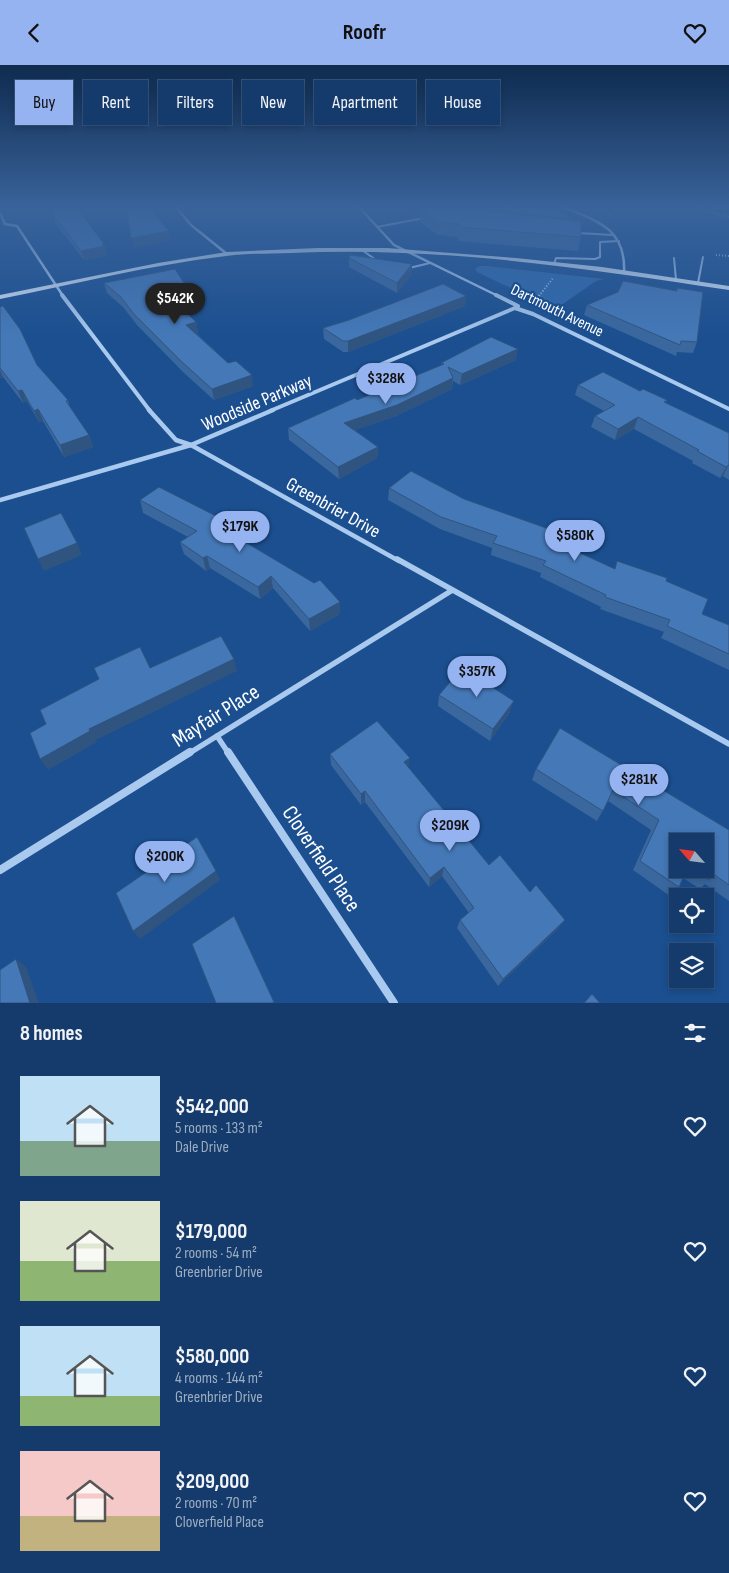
<!DOCTYPE html>
<meta charset="utf-8">
<style>
:root{--surface:#143b6b;--page:#214673;--text:#f1f3f6;--muted:#9dadc1;--line:#33557e;--accent:#95b2f1}
body{margin:0;font-family:"Sofia Sans Condensed",sans-serif;background:var(--page);color:var(--text);height:100vh;display:flex;flex-direction:column;font-size:19px;white-space:nowrap}
*{box-sizing:border-box;margin:0}
p{font-size:16px;color:var(--muted)}
.icon{flex:none;width:28px;height:28px;fill:none;stroke:currentColor;stroke-width:2;stroke-linecap:round;stroke-linejoin:round}
.map{position:relative;height:938px;overflow:hidden}
.side{display:flex;flex-direction:column;background:var(--surface);flex:1}
.side>*{flex:none}
.guide{position:absolute;left:15px;top:15px;width:700px;height:45px;display:flex;gap:10px}
.needle{width:32px;rotate:298deg}
.buttons{position:absolute;left:669px;top:768px;display:grid;gap:10px}
.buttons a{display:grid;place-items:center;width:45px;height:45px;border-radius:0px;background:var(--surface);box-shadow:0 2px 8px #0003,0 0 0 1px var(--line);font-size:25px}
.price{position:absolute;translate:-50% -42px;padding:0 11px;border-radius:18px;background:var(--accent);color:#111;font-size:16px;line-height:32px;filter:drop-shadow(0 1px 2px #0008)}
.price::after{content:'';position:absolute;left:50%;top:30px;width:15px;height:11px;margin-left:-8px;background:inherit;clip-path:polygon(0 0,100% 0,50% 100%)}
.price.active{background:#222;color:#fff}
ul{padding:0;list-style:none}
li{display:flex;align-items:center;gap:15px;height:125px;padding:0 20px}
li span{display:grid;place-items:center;flex:none;width:140px;height:100px;border-radius:0px;color:#555}
li>.icon{margin-inline-start:auto}
span .icon{width:60px;height:60px;fill:#fffc;stroke-width:1}
li b{font-size:21px}
h2{display:flex;justify-content:space-between;align-items:center;height:60px;padding:0 20px;font-size:21px}
.chip{padding:0 18px;border-radius:0px;background:var(--surface);box-shadow:0 2px 8px #0003,0 0 0 1px var(--line);font-size:18px;line-height:45px}
.chip.active{background:var(--accent);color:#111}
header{display:flex;justify-content:space-between;align-items:center;height:65px;padding:0 20px;background:var(--accent);color:#111;font-size:22px;font-weight:700}
.map>svg:first-child{display:block}
.green{fill:#2e69ad}
.lines{fill:none;stroke-linecap:round;stroke-linejoin:round}
.path-far1{stroke:#a9c9ee;stroke-width:2;stroke-dasharray:1 2;stroke-linecap:butt}
.path{stroke:#a9c9ee;stroke-width:2.5;stroke-dasharray:2 2.5;stroke-linecap:butt}
.lane{stroke:#a9c9ee;stroke-width:2}
.street-far4{stroke:#a9c9ee;stroke-width:2.5}
.street-far3{stroke:#a9c9ee;stroke-width:4}
.street-far2{stroke:#a9c9ee;stroke-width:4.5}
.street-far1{stroke:#a9c9ee;stroke-width:5.5}
.street{stroke:#a9c9ee;stroke-width:8}
.secondary{fill:#d6e6fa;fill-rule:evenodd}
.wall{fill:#3a679d;fill-rule:evenodd}
.shaded-wall{fill:#305480}
.building{fill:#4478b7;stroke:#305480}
.labels{text-anchor:middle;dominant-baseline:central;stroke-width:4.5;stroke-linejoin:round;paint-order:stroke}
.far-street-label{font-size:16px;fill:#fff;stroke:#1b4f8f}
.street-label{font-size:19px;fill:#fff;stroke:#1b4f8f}
.near-street-label{font-size:22px;fill:#fff;stroke:#1b4f8f}
</style>
<header><svg class="icon" aria-label="back" viewBox="0 0 24 24"><path d="M15 5l-7 7 7 7"/></svg>Roofr<svg class="icon" aria-label="heart" viewBox="0 0 24 24"><path d="M12 20l-8-8c-3-5 5-10 8-4 3-6 11-1 8 4z"/></svg></header>
<div class="map">
<svg width="729" height="938" viewBox="0 0 729 938">
<rect width="100%" height="100%" fill="#1b4f8f"/>
<!-- green -->
<path class="green" d="M479 201H488L604 214 596 216 560 241 561 247 477 207 475 204Z"/>
<g class="lines">
<!-- path-far1 -->
<g class="path-far1">
<path d="M693 142 729 152"/>
<path d="M714 142H729"/>
<path d="M609 149 624 142"/>
<path d="M716 190 729 191"/>
<path d="M539 231 553 213"/>
</g>
<!-- path -->
<path class="path" d="M535 235 540 230"/>
<!-- lane -->
<g class="lane">
<path d="M377 162 424 153"/>
<path d="M578 168 613 170"/>
<path d="M362 185 376 195"/>
<path d="M674 193 676 215"/>
<path d="M554 199 556 193 595 194 600 192V177L619 176"/>
<path d="M409 203 430 198"/>
<path d="M698 218 703 192"/>
</g>
<!-- street-far4 -->
<g class="street-far4">
<path d="M176 142 191 160 227 189"/>
<path d="M359 142 394 180 498 231"/>
<path d="M563 142C598 156 626 164 624 207"/>
<path d="M0 148 5 159 17 161 63 231"/>
</g>
<!-- street-far3 -->
<g class="street-far3">
<path d="M62 230 150 346"/>
<path d="M496 230 518 241 515 243 533 249 729 344"/>
<path d="M270 346 515 243"/>
</g>
<!-- street-far2 -->
<g class="street-far2">
<path d="M149 345 176 375 191 380 399 496"/>
<path d="M0 435 191 380 273 345"/>
</g>
<!-- street-far1 -->
<g class="street-far1">
<path d="M397 494 729 679"/>
<path d="M217 671 229 689"/>
<path d="M188 689 451 526"/>
</g>
<!-- street -->
<g class="street">
<path d="M228 687 394 938"/>
<path d="M0 805 190 687"/>
</g>
<!-- secondary -->
<path class="secondary" d="M318 183H387L516 193 602 202 729 221V225C584 203 437 181 290 188 269 189 247 188 226 191 150 200 75 219 0 234V230L158 198 227 187Z"/>
</g>
<!-- wall -->
<g class="wall">
<path d="M50 142H76L104 179 106 188 105 189 106 191 84 195 55 158 53 149 55 148Z"/>
<path d="M296 142H327V146L298 148Z"/>
<path d="M398 142H550L573 154 572 155 581 172 578 186 458 176V172L438 170 420 157V151L410 152Z"/>
<path d="M349 193 412 209 397 228 349 202Z"/>
<path d="M104 218 190 234 176 237 196 257 198 268H196L253 321 214 335 184 308 137 260 123 242 107 228Z"/>
<path d="M677 223 697 277 693 288 677 287 676 291 584 250 587 240 676 226Z"/>
<path d="M465 241 348 287H343L324 274 323 263Z"/>
<path d="M0 242 37 300 68 335 70 343 89 370 93 382 64 392 43 356 39 357 27 336 23 338 3 312 0 313Z"/>
<path d="M516 295 460 320 453 316 452 324 396 351 355 365 378 382 377 393 339 414 289 375 288 363 441 301V298Z"/>
<path d="M578 320 640 326 667 335 666 338 729 368V415L723 411 720 413 692 398 693 396 634 364 615 375 591 362 595 351 604 346 575 330Z"/>
<path d="M389 423 464 434 614 504 666 516 702 549 729 560V605L661 573 664 567 600 544 601 542 540 512 541 508 491 490 492 483 440 464 388 435Z"/>
<path d="M140 435 218 452 245 464 247 476 245 478 340 537V549L310 566 273 523 260 534 210 503 206 506 184 489 180 477 188 472 143 448Z"/>
<path d="M439 630 510 647 490 676 438 641Z"/>
<path d="M560 663 729 765V836L705 819 700 824 683 813 679 822 670 831 633 805 651 765 608 736 597 756 532 715 536 704ZM678 776 705 804H678Z"/>
<path d="M330 689 409 703 489 800 559 863 498 921 457 863 460 855 469 848 442 811 429 822 365 737 361 740 331 700Z"/>
</g>
<!-- shaded-wall -->
<g class="shaded-wall">
<path d="M423 142H440L421 144 420 151 410 152V143Z"/>
<path d="M169 166 171 175 134 183 131 173Z"/>
<path d="M104 179 106 188 105 189 106 191 84 195 81 186Z"/>
<path d="M412 199V209L397 228V218Z"/>
<path d="M188 224 190 234 170 239 168 229Z"/>
<path d="M466 231 465 241 348 287V276Z"/>
<path d="M196 257 198 268 188 270 186 260Z"/>
<path d="M518 284 516 295 460 320 462 309Z"/>
<path d="M0 305 3 312 0 313Z"/>
<path d="M252 310 253 321 214 335 212 324Z"/>
<path d="M453 313 452 324 396 351 344 369V358Z"/>
<path d="M22 325 27 336 23 338 18 326Z"/>
<path d="M38 344 43 356 39 357 34 346Z"/>
<path d="M638 352 634 364 615 375 618 364Z"/>
<path d="M89 370 93 382 64 392 60 380Z"/>
<path d="M378 382 377 393 339 414 338 402Z"/>
<path d="M728 400 723 411 720 413 726 402Z"/>
<path d="M245 464 247 476 237 483 235 471Z"/>
<path d="M77 478 82 490 44 506 38 494Z"/>
<path d="M207 491 210 503 206 506 203 493Z"/>
<path d="M271 511 273 523 260 534 258 522Z"/>
<path d="M340 537V549L310 566 309 554Z"/>
<path d="M234 594 237 606 96 675 97 677 48 705 40 694 89 664Z"/>
<path d="M514 636 510 647 490 676 493 664Z"/>
<path d="M410 693 408 704 404 697Z"/>
<path d="M365 726V737L361 740V729Z"/>
<path d="M444 802 442 811 429 822 430 813Z"/>
<path d="M216 806 220 815 140 874 133 866Z"/>
<path d="M565 855 559 863 498 921 503 914Z"/>
<path d="M16 894 26 902 39 938H30Z"/>
</g>
<!-- building -->
<g class="building">
<path d="M53 142H76L104 179H102L104 181 81 186 53 149 57 148Z"/>
<path d="M126 142H148L169 166 131 173Z"/>
<path d="M409 142H423L410 143Z"/>
<path d="M436 142H446L581 156V172L459 162 460 159 439 157 421 144Z"/>
<path d="M460 142H550L573 154Z"/>
<path d="M350 190 412 199 397 218 349 193Z"/>
<path d="M175 204 188 224 168 229 196 257 186 260 228 298 236 296 252 310 212 324 182 297 134 249 120 231 104 218Z"/>
<path d="M623 216 677 226V223L703 227 697 277 681 276 680 280 587 240 618 227Z"/>
<path d="M443 219 466 231 348 276H343L323 263 349 255Z"/>
<path d="M3 241 20 264 37 300 68 335 66 336 89 370 60 380 38 344 34 346 22 325 18 326 0 303V242Z"/>
<path d="M491 272 518 284 462 309 448 302 453 313 397 340 344 358 378 382 338 402 288 363 355 333 357 335 444 299 441 298Z"/>
<path d="M603 307 640 326 643 324 667 335 664 337 729 368V400L726 402 697 386 699 385 638 352 618 364 595 351 615 340 578 320Z"/>
<path d="M411 406 464 434 549 464 545 472 615 504 617 496 667 513 666 516 708 534 702 549 729 560V589L667 561 670 555 605 532 606 530 543 500 546 496 493 478 497 471 441 452 389 423Z"/>
<path d="M159 422 218 452 223 449 245 464 235 471 314 518 320 515 340 537 309 554 271 511 258 522 207 491 203 493 180 477 197 466 140 435Z"/>
<path d="M61 448 77 478 38 494 24 463Z"/>
<path d="M221 571 234 594 89 664 90 666 40 694 30 668 46 659 40 645 99 614 94 603 140 582 150 603Z"/>
<path d="M462 603 514 636 493 664 439 630Z"/>
<path d="M377 656 410 693 404 697 489 800 500 790 530 827 536 820 565 855 503 914 460 855 474 843 444 802 430 813 365 726 361 729 330 689Z"/>
<path d="M560 663 729 765V820L712 808 709 815 692 804H705V776H678V804H687L679 822 640 796 659 755 613 725 603 746 536 704Z"/>
<path d="M197 772 216 806 133 866 116 828Z"/>
<path d="M234 851 274 937 272 938H216L192 879Z"/>
<path d="M16 894 30 938H0V905Z"/>
<path d="M592 929 600 938H584Z"/>
</g>
<!-- sky -->
<linearGradient id="sky" x2="0" y2="1"><stop stop-color="#0f2b4f"/><stop offset="0.52" stop-color="#39639b"/><stop offset="1" stop-color="#39639b" stop-opacity="0"/></linearGradient>
<rect width="729" height="273" fill="url(#sky)"/>
<g class="labels">
<!-- far-street labels -->
<g class="far-street-label">
<text transform="translate(557 246) rotate(26)">Dartmouth Avenue</text>
</g>
<!-- street labels -->
<g class="street-label">
<text transform="translate(257 338) rotate(-23)">Woodside Parkway</text>
<text transform="translate(333 443) rotate(29)">Greenbrier Drive</text>
</g>
<!-- near-street labels -->
<g class="near-street-label">
<text transform="translate(216 651) rotate(-32)">Mayfair Place</text>
<text transform="translate(321 794) rotate(56)">Cloverfield Place</text>
</g>
</g>
</svg>
<div class="buttons">
<a><svg class="needle" viewBox="-14 -14 28 28"><path d="M0-13l5 13h-10z" fill="#e53935"/><path d="M0 13l5-13h-10z" fill="#9dadc1"/></svg></a>
<a><svg class="icon" aria-label="locate" viewBox="0 0 24 24"><circle cx="12" cy="12" r="6"/><path d="M12 2v4M12 18v4M2 12h4M18 12h4"/></svg></a>
<a><svg class="icon" aria-label="layers" viewBox="0 0 24 24"><path d="M12 4l9 5-9 5-9-5zM3 14l9 5 9-5"/></svg></a>
</div>
<b class="price active" style="left:175px;top:260px">$542K</b>
<b class="price" style="left:386px;top:340px">$328K</b>
<b class="price" style="left:240px;top:488px">$179K</b>
<b class="price" style="left:575px;top:497px">$580K</b>
<b class="price" style="left:477px;top:633px">$357K</b>
<b class="price" style="left:639px;top:741px">$281K</b>
<b class="price" style="left:450px;top:787px">$209K</b>
<b class="price" style="left:165px;top:818px">$200K</b>
<div class="guide">
<a class="chip active">Buy</a>
<a class="chip">Rent</a>
<a class="chip">Filters</a>
<a class="chip">New</a>
<a class="chip">Apartment</a>
<a class="chip">House</a>
</div>
</div>
<section class="side">
<h2>8 homes<svg class="icon" aria-label="filters" viewBox="0 0 24 24"><path d="M4 7h16M4 17h16"/><circle cx="9" cy="7" r="2"/><circle cx="15" cy="17" r="2"/></svg></h2>
<ul>
<li><span style="background:linear-gradient(#bfe0f5 65%,#7fa58c 0)"><svg class="icon" aria-label="home" viewBox="0 0 24 24"><path d="M3 11l9-7 9 7M6 9v11h12V9"/></svg></span><div><b>$542,000</b><p>5 rooms · 133 m²</p><p>Dale Drive</p></div><svg class="icon" aria-label="heart" viewBox="0 0 24 24"><path d="M12 20l-8-8c-3-5 5-10 8-4 3-6 11-1 8 4z"/></svg></li>
<li><span style="background:linear-gradient(#dfe7d0 60%,#8fb573 0)"><svg class="icon" aria-label="home" viewBox="0 0 24 24"><path d="M3 11l9-7 9 7M6 9v11h12V9"/></svg></span><div><b>$179,000</b><p>2 rooms · 54 m²</p><p>Greenbrier Drive</p></div><svg class="icon" aria-label="heart" viewBox="0 0 24 24"><path d="M12 20l-8-8c-3-5 5-10 8-4 3-6 11-1 8 4z"/></svg></li>
<li><span style="background:linear-gradient(#bfe0f5 70%,#8fb573 0)"><svg class="icon" aria-label="home" viewBox="0 0 24 24"><path d="M3 11l9-7 9 7M6 9v11h12V9"/></svg></span><div><b>$580,000</b><p>4 rooms · 144 m²</p><p>Greenbrier Drive</p></div><svg class="icon" aria-label="heart" viewBox="0 0 24 24"><path d="M12 20l-8-8c-3-5 5-10 8-4 3-6 11-1 8 4z"/></svg></li>
<li><span style="background:linear-gradient(#f6c9c9 65%,#c2b280 0)"><svg class="icon" aria-label="home" viewBox="0 0 24 24"><path d="M3 11l9-7 9 7M6 9v11h12V9"/></svg></span><div><b>$209,000</b><p>2 rooms · 70 m²</p><p>Cloverfield Place</p></div><svg class="icon" aria-label="heart" viewBox="0 0 24 24"><path d="M12 20l-8-8c-3-5 5-10 8-4 3-6 11-1 8 4z"/></svg></li>
</ul>
</section>
